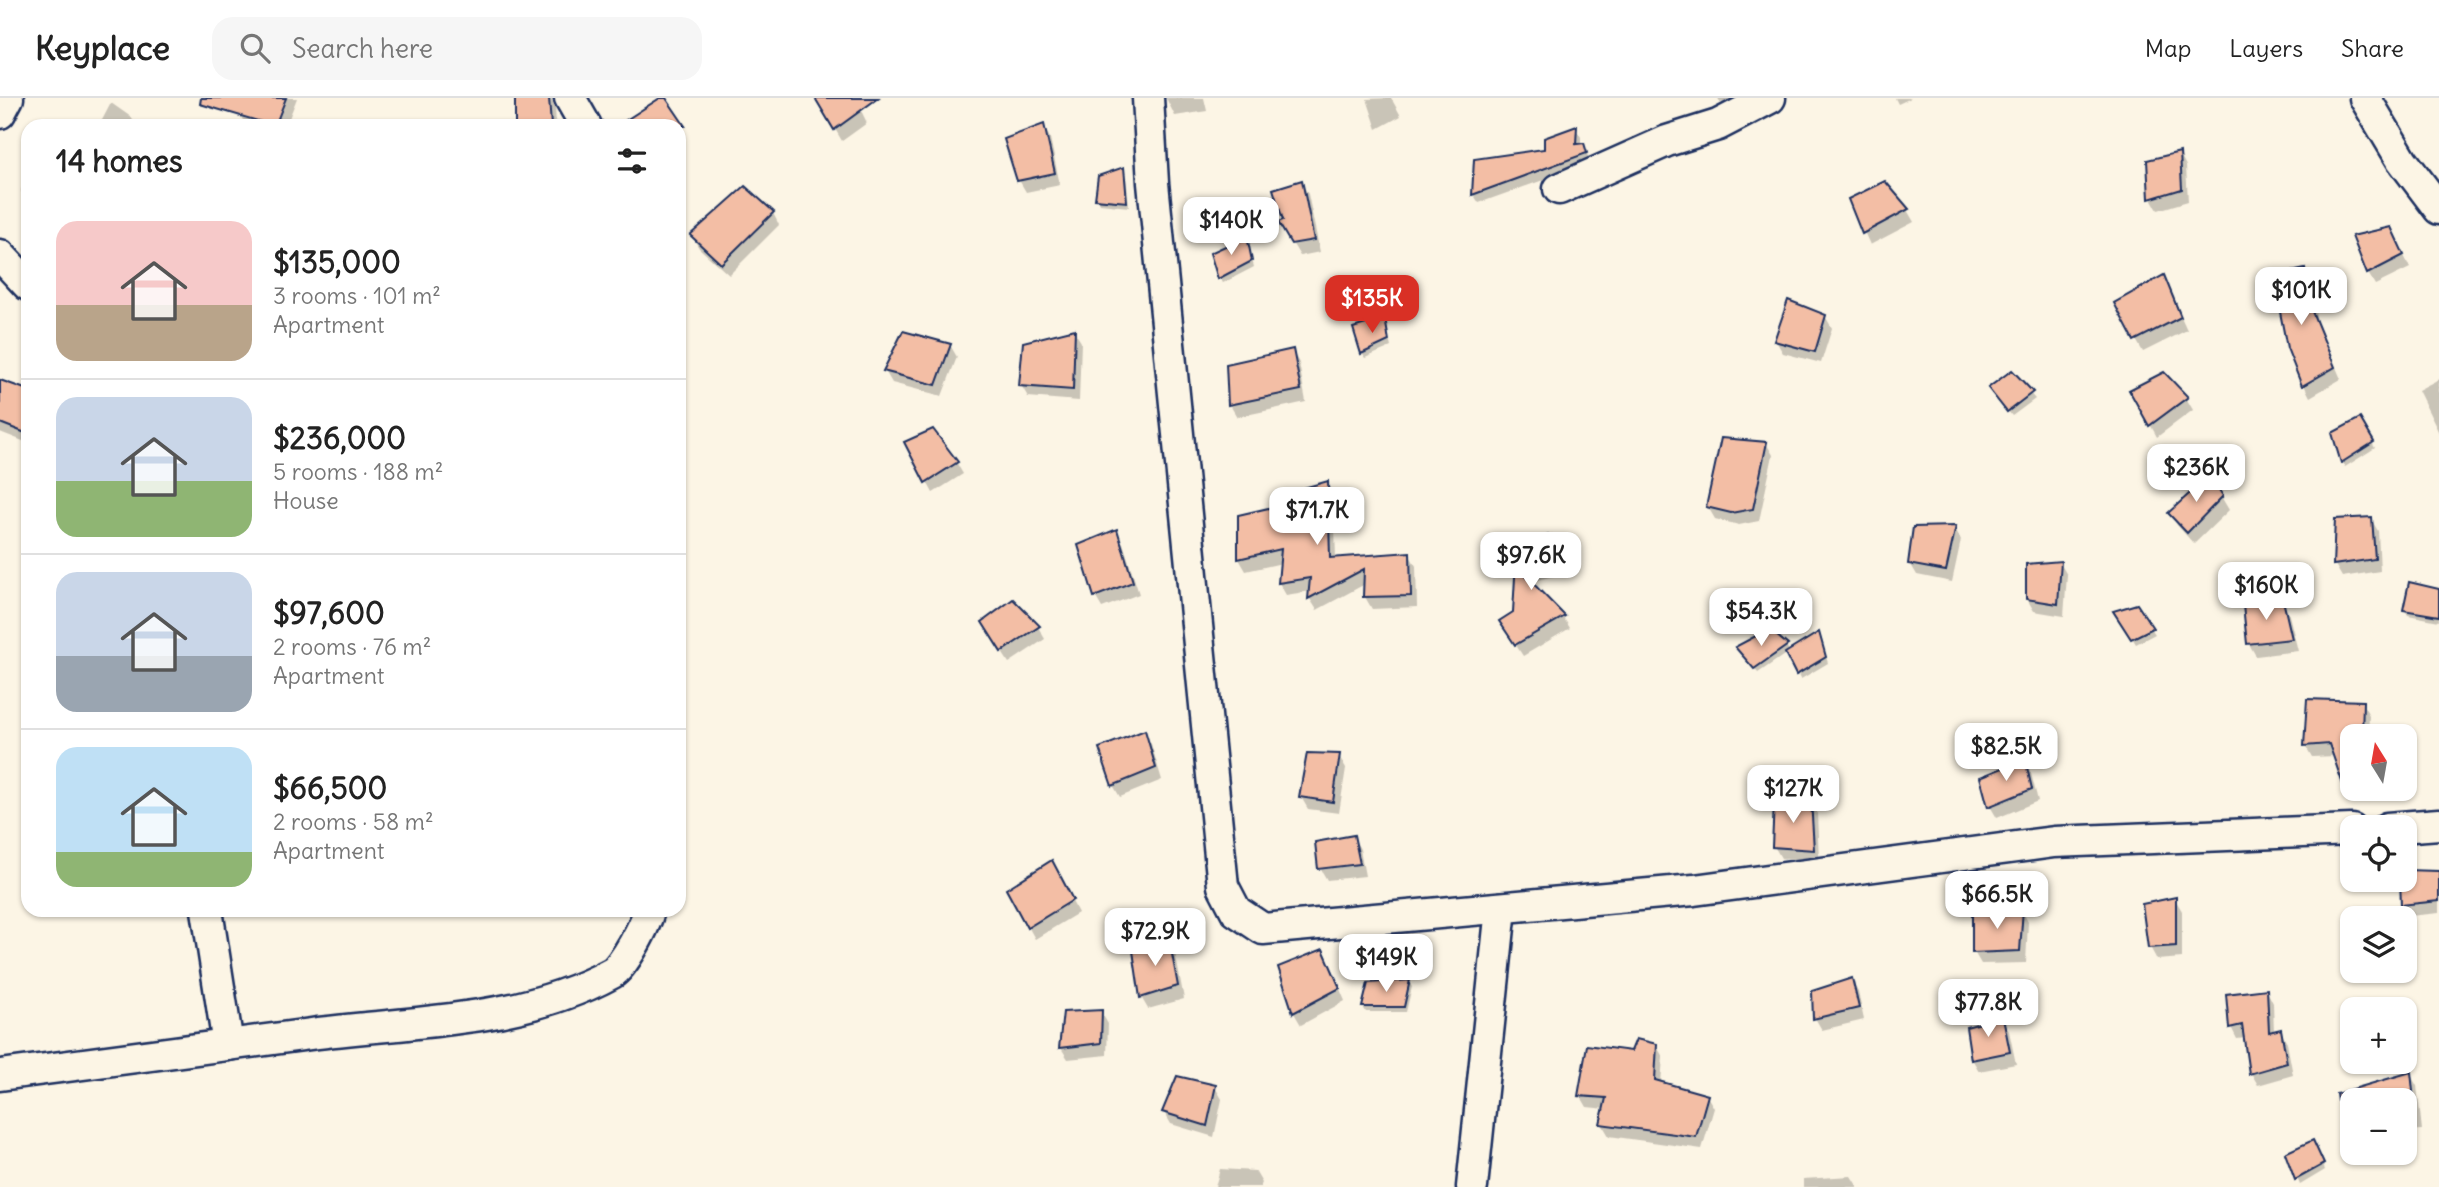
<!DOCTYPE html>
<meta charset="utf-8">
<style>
:root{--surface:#fff;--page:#f6f6f6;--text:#222;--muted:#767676;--line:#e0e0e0;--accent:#d93025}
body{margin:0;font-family:Delius,sans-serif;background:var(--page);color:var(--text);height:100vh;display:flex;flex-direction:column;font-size:26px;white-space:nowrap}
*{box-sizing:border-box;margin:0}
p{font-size:23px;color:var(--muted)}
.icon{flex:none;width:38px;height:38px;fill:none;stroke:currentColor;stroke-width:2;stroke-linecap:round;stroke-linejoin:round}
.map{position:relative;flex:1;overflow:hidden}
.side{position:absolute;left:21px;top:21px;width:665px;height:798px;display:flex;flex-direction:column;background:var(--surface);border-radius:21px;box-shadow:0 2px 5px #0004}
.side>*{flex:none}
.needle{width:46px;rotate:349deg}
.controls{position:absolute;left:2340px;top:626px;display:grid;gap:14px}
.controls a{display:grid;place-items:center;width:77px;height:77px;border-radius:14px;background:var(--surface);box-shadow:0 2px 5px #0004;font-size:35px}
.price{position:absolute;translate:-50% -60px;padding:0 16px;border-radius:14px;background:#fff;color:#222;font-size:23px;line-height:46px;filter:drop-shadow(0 2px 4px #0008)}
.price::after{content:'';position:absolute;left:50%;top:42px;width:21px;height:16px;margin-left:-10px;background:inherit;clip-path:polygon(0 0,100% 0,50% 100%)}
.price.selected{background:var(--accent);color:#fff}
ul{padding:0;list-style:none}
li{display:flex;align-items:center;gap:21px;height:175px;padding:0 35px}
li+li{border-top:2px solid var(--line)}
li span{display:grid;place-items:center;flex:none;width:196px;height:140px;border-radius:21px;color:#555}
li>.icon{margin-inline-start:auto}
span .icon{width:84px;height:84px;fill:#fffc;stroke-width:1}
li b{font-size:30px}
h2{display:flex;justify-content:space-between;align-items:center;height:84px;padding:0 35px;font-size:30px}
header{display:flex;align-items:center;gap:42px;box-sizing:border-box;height:98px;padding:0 35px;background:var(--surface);border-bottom:2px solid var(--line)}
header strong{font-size:33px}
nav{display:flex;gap:38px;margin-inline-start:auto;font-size:24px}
.search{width:490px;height:63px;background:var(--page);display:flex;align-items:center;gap:18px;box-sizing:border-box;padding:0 24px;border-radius:21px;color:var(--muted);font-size:26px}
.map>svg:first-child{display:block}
.shadow{fill:#0003}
.building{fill:#f3bea5;stroke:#1b2f5e;stroke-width:2}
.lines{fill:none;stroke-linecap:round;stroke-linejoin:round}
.minor-casing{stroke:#1b2f5e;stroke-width:35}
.minor{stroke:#fcf5e5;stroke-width:30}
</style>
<header>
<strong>Keyplace</strong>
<div class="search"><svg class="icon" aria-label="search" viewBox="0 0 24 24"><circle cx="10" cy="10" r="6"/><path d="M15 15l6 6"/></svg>Search here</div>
<nav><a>Map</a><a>Layers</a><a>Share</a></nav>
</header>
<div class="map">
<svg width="2439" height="1089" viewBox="0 0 2439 1089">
<rect width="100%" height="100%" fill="#fcf5e5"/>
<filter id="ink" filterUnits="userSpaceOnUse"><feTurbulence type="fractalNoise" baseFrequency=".0143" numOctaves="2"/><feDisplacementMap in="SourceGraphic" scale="14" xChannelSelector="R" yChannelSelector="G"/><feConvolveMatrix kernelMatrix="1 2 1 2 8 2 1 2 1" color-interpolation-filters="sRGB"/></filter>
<g filter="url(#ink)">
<!-- shadow -->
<g class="shadow">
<path d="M245 0H297L286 28H246L240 17Z"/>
<path d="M517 0H550L555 8 556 28H516Z"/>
<path d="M828 0H855L867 25 842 43 820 5Z"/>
<path d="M1166 0H1204L1207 13 1175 18Z"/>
<path d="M1391 0 1401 18 1377 31 1367 1Z"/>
<path d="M1718 0H1758L1740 11 1720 4Z"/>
<path d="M1895 0H1911L1898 6Z"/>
<path d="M111 5 131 19 134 24 131 28H99Z"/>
<path d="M1043 28 1050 40 1060 87 1026 94 1019 82Z"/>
<path d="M1576 31 1581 39V47H1583L1591 65 1479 105 1473 96 1546 52Z"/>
<path d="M2180 56 2186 68 2188 103 2158 112 2151 100Z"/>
<path d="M1123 71 1126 77 1129 109 1100 106 1097 100Z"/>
<path d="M26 74H28V105L21 93Z"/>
<path d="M1301 84 1308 96 1320 154 1300 158 1280 125 1285 123Z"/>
<path d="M1884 85 1907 112 1914 124 1870 147 1850 102Z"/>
<path d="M773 115 779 127 729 177 699 150 692 138Z"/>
<path d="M1246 140 1254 169 1223 185 1220 180Z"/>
<path d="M2397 143 2410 170 2375 187 2368 175Z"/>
<path d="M2304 173 2311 185 2317 225 2341 281 2310 299 2304 287Z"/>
<path d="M2163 179 2187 232 2143 254 2116 206Z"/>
<path d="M1825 218 1832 230 1821 265 1783 255 1776 243Z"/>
<path d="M1384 222 1391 249 1365 260 1362 255Z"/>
<path d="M1074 233 1081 244 1079 303 1028 299 1021 287Z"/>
<path d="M950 247 957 259 942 298 892 285 885 273Z"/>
<path d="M1292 253 1299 265 1306 304 1237 319 1230 307 1227 267Z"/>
<path d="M2012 275 2035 301 2012 318 1994 296Z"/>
<path d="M2439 281V335L2418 292Z"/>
<path d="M0 284 28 294V345L0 334Z"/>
<path d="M2132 293 2186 300 2193 312 2157 339Z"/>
<path d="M2359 323 2375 350 2345 369 2342 364Z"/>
<path d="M1766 345 1773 357 1759 423 1739 427 1715 421 1708 409Z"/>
<path d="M956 364 963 376 933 395 927 384Z"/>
<path d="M2210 380 2229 412 2194 446 2177 427 2170 415Z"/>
<path d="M1327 386 1334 397 1336 461 1409 456 1416 468 1417 509 1372 511 1365 499V486L1317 512 1310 501 1311 493 1286 497 1279 485 1282 465 1246 473 1239 461 1240 419 1288 407Z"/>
<path d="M2371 421 2378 433 2380 473 2342 479 2335 467 2337 423Z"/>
<path d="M1955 430 1961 442 1952 484 1917 477 1910 465Z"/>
<path d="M1116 434 1123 445 1139 496 1102 510 1095 498Z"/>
<path d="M1519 445 1557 451 1567 475 1529 484 1563 519 1570 530 1523 558 1508 535 1515 515Z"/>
<path d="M2060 465 2067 477 2064 518 2034 513 2027 501Z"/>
<path d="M2439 493V523L2408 517 2405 512Z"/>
<path d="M2282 504 2289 517 2298 553 2256 558 2249 546Z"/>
<path d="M2136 508 2155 536 2136 546 2116 514Z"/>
<path d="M1038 529 1045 541 1009 565 991 537Z"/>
<path d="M1819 536 1828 565 1801 581 1787 555 1758 575 1741 554 1786 548 1790 554Z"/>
<path d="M2362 605 2369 617 2368 639H2352V667L2336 658 2312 659 2305 647Z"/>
<path d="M1144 634 1151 646 1162 682 1120 699 1113 687Z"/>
<path d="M1339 658 1346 670 1339 715 1308 711 1301 699Z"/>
<path d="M2024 663 2031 675 2038 703 1997 720 1990 708Z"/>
<path d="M1810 703 1817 715 1819 763 1781 760 1774 748Z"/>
<path d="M1353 739 1360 751 1365 778 1327 782 1320 770Z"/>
<path d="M2439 775V815L2410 818 2403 806 2404 782Z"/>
<path d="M1058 776 1078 815 1035 841 1008 792Z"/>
<path d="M2175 801 2182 813V860L2157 862 2150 849Z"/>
<path d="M2022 812 2028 824 2026 865 1981 866 1974 854Z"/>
<path d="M1168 842 1175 854 1184 901 1148 911 1141 899Z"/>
<path d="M1329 865 1345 903 1301 927 1294 915 1280 870Z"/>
<path d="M1851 882 1858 894 1864 922 1822 932 1815 920Z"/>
<path d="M1409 883 1412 889 1406 914H1366L1363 909 1369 886Z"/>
<path d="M2267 893 2273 905 2274 935 2280 933 2287 945 2293 977 2258 987 2251 975 2246 940 2237 941 2231 929Z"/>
<path d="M1101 914 1108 926 1107 957 1068 961 1061 950Z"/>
<path d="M2002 921 2009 933 2016 966 1979 973 1972 961Z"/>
<path d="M1656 947 1663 959 1661 986 1707 998 1714 1010 1702 1051 1609 1038 1602 1026 1606 1011 1587 1009 1580 997 1632 955Z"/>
<path d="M2410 976 2417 988 2422 1032 2404 1033V1003Z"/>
<path d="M1215 989 1222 1001 1214 1039 1171 1026 1164 1014Z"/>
<path d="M2316 1050 2325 1072 2300 1087 2287 1056Z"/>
<path d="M1220 1071 1255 1073 1262 1085 1260 1089H1215Z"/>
<path d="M1851 1078 1858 1089H1803V1081Z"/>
</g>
<!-- building -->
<g class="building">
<path d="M201 0H286L275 28 200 6Z"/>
<path d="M515 0H549L551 28H515Z"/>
<path d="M660 0H666L685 28H617Z"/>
<path d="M815 0H878L834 32Z"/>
<path d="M1044 26 1055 75 1017 83 1004 41Z"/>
<path d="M1577 28 1576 46 1584 45 1587 55 1472 97 1474 61 1544 51V40Z"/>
<path d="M2180 54 2182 91 2149 101 2147 62Z"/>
<path d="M1124 69 1127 104 1095 101 1098 78Z"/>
<path d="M1302 82 1314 142 1291 146 1278 124 1283 122 1273 91Z"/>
<path d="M1885 83 1909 111 1862 136 1848 101Z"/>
<path d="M745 88 774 114 721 166 690 137Z"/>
<path d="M2391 129 2404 157 2367 176 2352 138Z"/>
<path d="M1247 138 1252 163 1218 181 1210 155Z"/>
<path d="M2305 171 2311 211 2335 269 2302 288 2287 250 2273 178Z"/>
<path d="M2164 177 2181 219 2134 243 2114 205Z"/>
<path d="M1788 202 1826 217 1815 254 1774 243Z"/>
<path d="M1385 220 1389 243 1361 256 1353 230Z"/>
<path d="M1075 231 1073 292 1019 288 1023 244Z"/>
<path d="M903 233 951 246 936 287 883 273Z"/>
<path d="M1293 251 1301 292 1228 307 1226 266Z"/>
<path d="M2012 272 2033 294 2007 314 1988 290Z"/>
<path d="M2164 274 2188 299 2149 328 2129 292Z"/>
<path d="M0 282 28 292V336L0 325Z"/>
<path d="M2360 320 2374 344 2341 365 2332 335Z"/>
<path d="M933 331 958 364 925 385 904 344Z"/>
<path d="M1721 340 1767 344 1753 411 1731 415 1706 409Z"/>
<path d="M2210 377 2223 398 2187 435 2168 415Z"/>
<path d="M1328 383 1330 460 1410 454 1411 498 1363 499 1364 471 1308 501 1310 480 1278 485 1281 451 1238 461V417L1286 406V395Z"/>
<path d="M2372 419 2375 461 2333 467 2335 421Z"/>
<path d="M1956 428 1946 473 1908 466 1913 429Z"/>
<path d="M1117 431 1133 484 1094 499 1078 447Z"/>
<path d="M1551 437 1562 463 1520 472 1565 518 1515 547 1499 523 1513 514 1517 444Z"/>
<path d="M2061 463 2058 506 2026 501V466Z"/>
<path d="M2409 484 2439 491V518L2403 512Z"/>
<path d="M1013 501 1040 528 1001 554 982 524Z"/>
<path d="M2283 502 2292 541 2247 546 2243 507Z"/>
<path d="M2137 506 2153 530 2131 541 2113 513Z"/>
<path d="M1769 531 1788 547 1754 571 1735 549Z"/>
<path d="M1819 534 1826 559 1796 577 1785 555Z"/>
<path d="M2307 601 2363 603 2362 639H2352V700L2348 701 2329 646 2304 648Z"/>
<path d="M1145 632 1156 670 1112 688 1099 650Z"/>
<path d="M1307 655 1340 656 1333 704 1299 699Z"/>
<path d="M2025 661 2032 691 1988 709 1980 679Z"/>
<path d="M1811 701 1814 752 1772 749 1774 703Z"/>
<path d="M1354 737 1360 766 1318 771 1315 744Z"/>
<path d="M1052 762 1073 802 1027 830 1006 791Z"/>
<path d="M2404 772 2439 773V803L2401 807 2400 782H2404Z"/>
<path d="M2176 799V848L2148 850 2142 806Z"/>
<path d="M2023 810 2020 853 1972 855V815Z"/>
<path d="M1169 840 1178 888 1140 900 1133 853Z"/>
<path d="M1323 851 1340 890 1293 915 1278 869Z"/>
<path d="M1852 880 1859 910 1813 921 1812 893Z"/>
<path d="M1410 882 1404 909H1362L1368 885Z"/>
<path d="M2267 891 2269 934 2281 931 2287 965 2249 976 2242 927 2229 930 2226 896Z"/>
<path d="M1102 912 1101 945 1059 950 1063 914Z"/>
<path d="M2003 919 2010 954 1971 962 1966 929Z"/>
<path d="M1636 941 1657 946 1655 982 1708 997 1696 1039 1600 1026 1606 1000 1578 998 1587 947 1631 953Z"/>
<path d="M2411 974 2414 1003H2337L2336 996Z"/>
<path d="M1177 978 1216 987 1207 1028 1162 1014Z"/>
<path d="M2313 1042 2324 1066 2295 1082 2285 1055Z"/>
</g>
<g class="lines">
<defs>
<g id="minor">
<path d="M570 0 586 28"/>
<path d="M1148 0 1153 85 1223 788 1236 813 1263 831 1694 792 2054 744 2352 732"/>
<path d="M2365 0 2402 62 2439 111"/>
<path d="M0 15 8 0"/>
<path d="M1559 91 1667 43 1718 27 1770 0"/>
<path d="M0 157 28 187"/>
<path d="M2387 730 2439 726"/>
<path d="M207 812 228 947"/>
<path d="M0 977C104 963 208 949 311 936 412 923 521 925 612 875 624 868 646 826 649 812"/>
<path d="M1472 1089 1501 810"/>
</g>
</defs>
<!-- minor casing -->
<use href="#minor" class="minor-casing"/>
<!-- minor -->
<use href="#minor" class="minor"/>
</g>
</g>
</svg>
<div class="controls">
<a><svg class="needle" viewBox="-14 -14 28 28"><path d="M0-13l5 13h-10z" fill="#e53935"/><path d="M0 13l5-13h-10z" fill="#767676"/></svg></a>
<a><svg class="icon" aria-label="locate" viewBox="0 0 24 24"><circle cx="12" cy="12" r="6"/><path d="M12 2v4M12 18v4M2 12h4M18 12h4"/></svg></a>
<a><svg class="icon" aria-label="layers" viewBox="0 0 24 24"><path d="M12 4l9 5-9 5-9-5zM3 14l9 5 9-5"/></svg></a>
<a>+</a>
<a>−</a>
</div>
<b class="price" style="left:1231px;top:159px">$140K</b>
<b class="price" style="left:2301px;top:229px">$101K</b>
<b class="price selected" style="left:1372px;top:237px">$135K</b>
<b class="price" style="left:2196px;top:406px">$236K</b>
<b class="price" style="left:1317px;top:449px">$71.7K</b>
<b class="price" style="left:1531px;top:494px">$97.6K</b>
<b class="price" style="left:2266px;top:524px">$160K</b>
<b class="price" style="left:1761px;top:550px">$54.3K</b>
<b class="price" style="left:2006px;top:685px">$82.5K</b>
<b class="price" style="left:1793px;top:727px">$127K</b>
<b class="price" style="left:1997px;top:833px">$66.5K</b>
<b class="price" style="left:1155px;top:870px">$72.9K</b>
<b class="price" style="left:1386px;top:896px">$149K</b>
<b class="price" style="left:1988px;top:941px">$77.8K</b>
<section class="side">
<h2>14 homes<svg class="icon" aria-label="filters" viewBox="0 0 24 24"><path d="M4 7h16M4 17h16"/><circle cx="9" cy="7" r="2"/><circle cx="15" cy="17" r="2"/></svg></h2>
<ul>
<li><span style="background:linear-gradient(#f6c9c9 60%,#b9a48a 0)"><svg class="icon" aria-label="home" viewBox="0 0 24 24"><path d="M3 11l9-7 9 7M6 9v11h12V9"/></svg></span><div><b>$135,000</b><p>3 rooms · 101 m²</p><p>Apartment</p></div></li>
<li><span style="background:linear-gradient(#c9d6e8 60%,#8fb573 0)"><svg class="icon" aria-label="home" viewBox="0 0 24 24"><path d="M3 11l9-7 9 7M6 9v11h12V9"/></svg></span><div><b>$236,000</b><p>5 rooms · 188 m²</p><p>House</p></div></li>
<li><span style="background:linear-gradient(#c9d6e8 60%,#9aa5b1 0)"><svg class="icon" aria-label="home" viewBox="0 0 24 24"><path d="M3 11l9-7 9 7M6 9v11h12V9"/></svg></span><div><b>$97,600</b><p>2 rooms · 76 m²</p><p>Apartment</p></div></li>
<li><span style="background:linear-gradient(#bfe0f5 75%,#8fb573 0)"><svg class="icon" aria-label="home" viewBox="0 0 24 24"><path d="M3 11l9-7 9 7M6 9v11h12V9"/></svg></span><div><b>$66,500</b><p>2 rooms · 58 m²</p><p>Apartment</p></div></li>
</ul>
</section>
</div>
